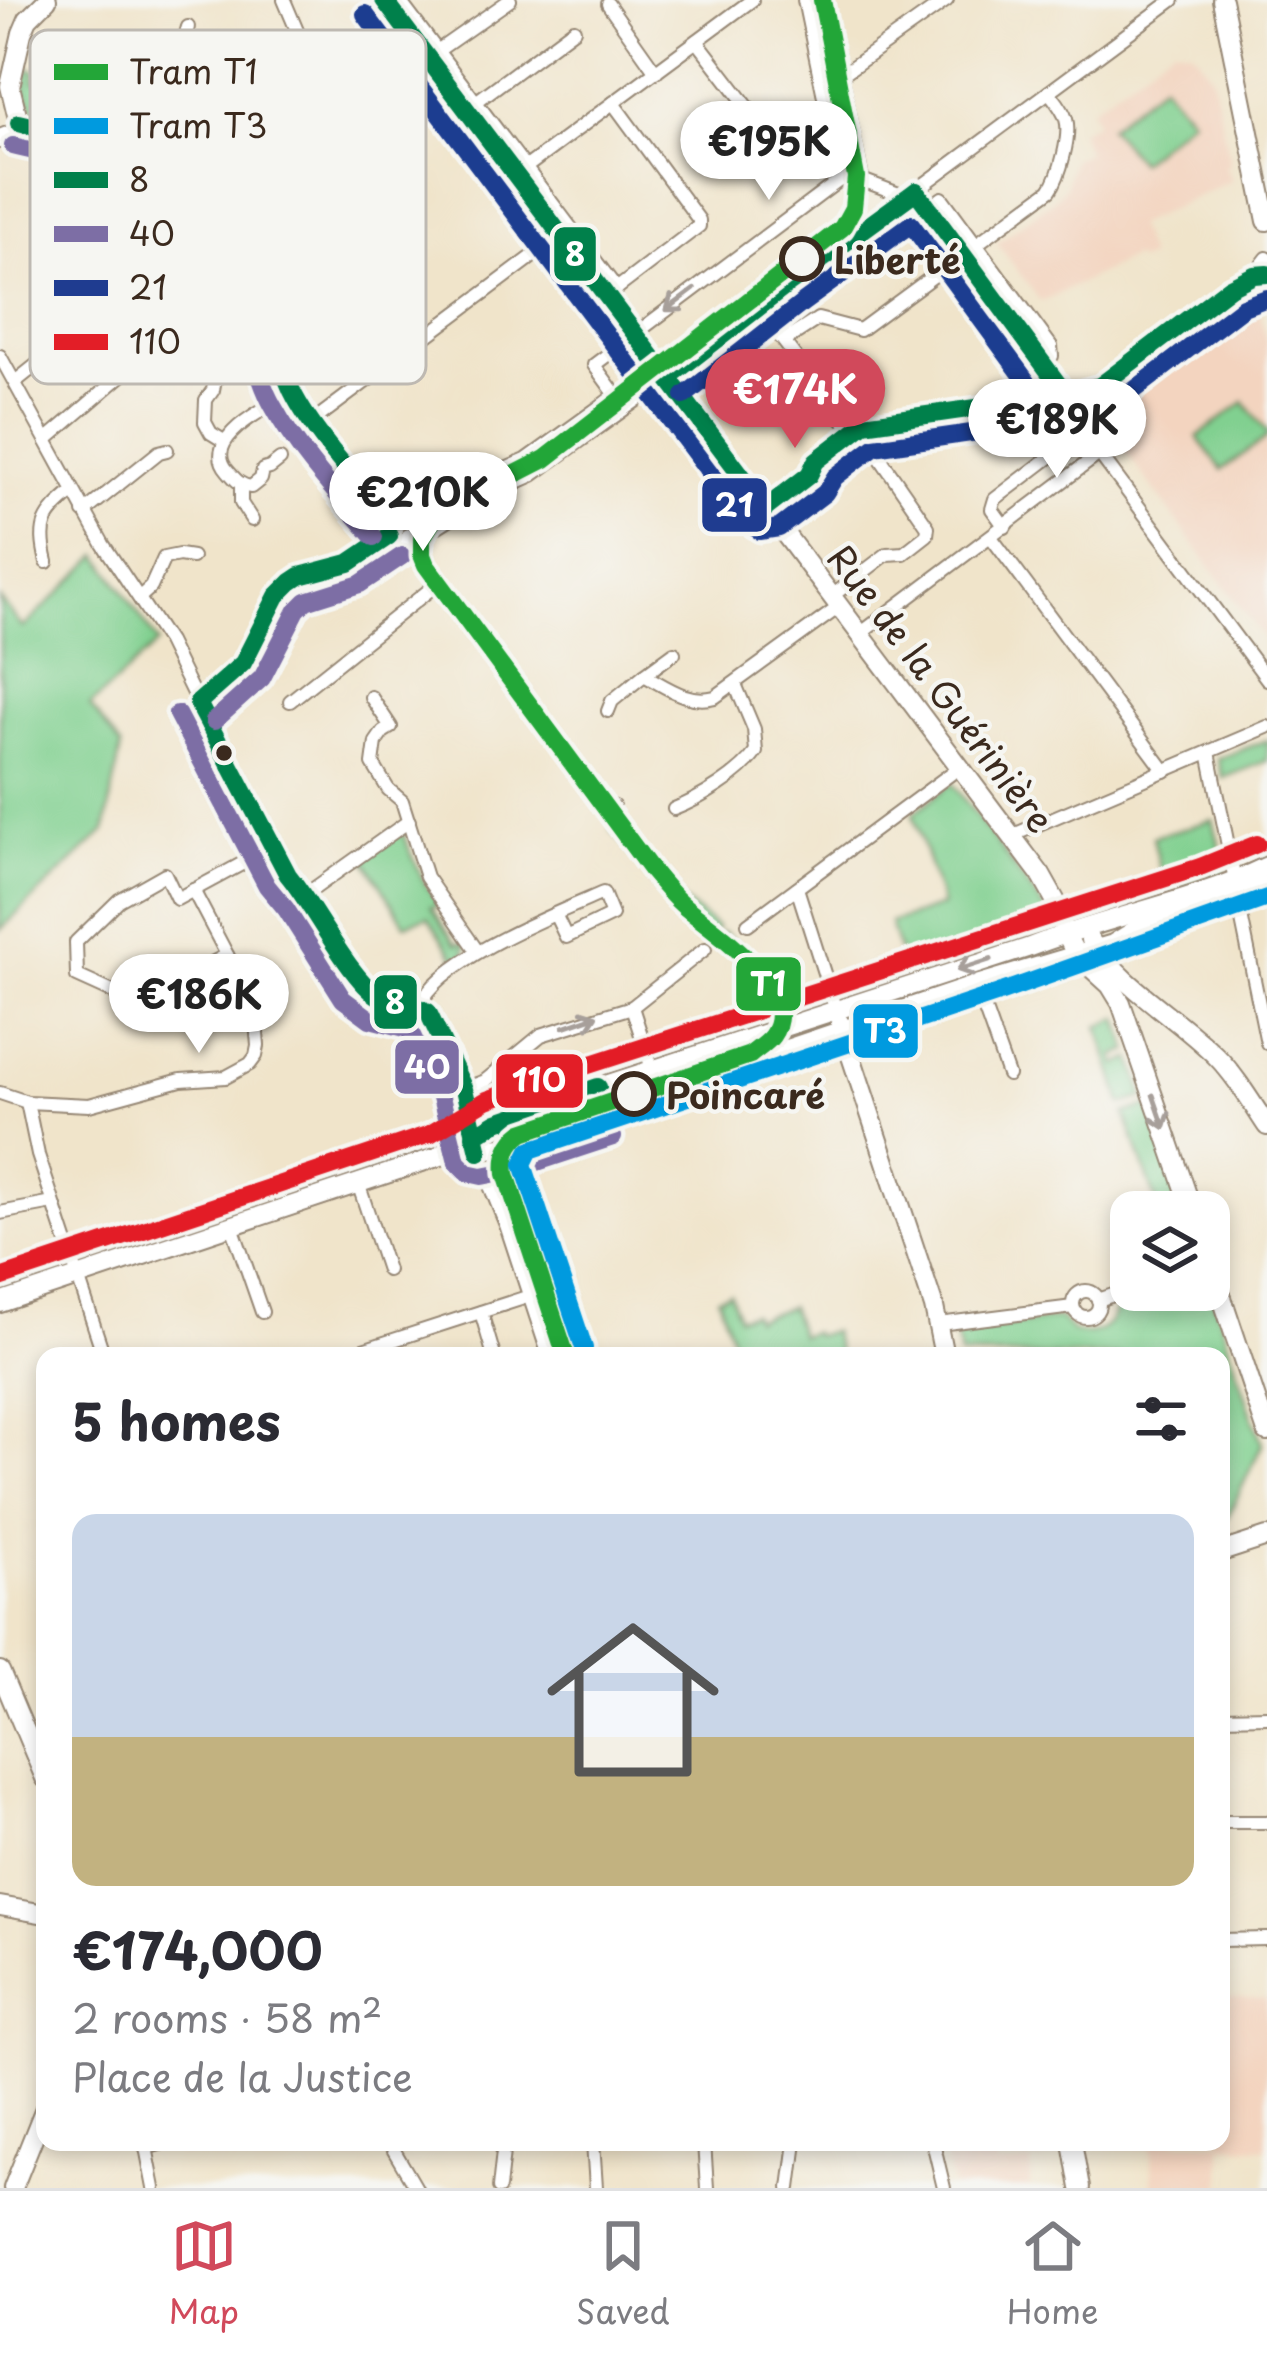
<!DOCTYPE html>
<meta charset="utf-8">
<style>
:root{--surface:#fff;--page:#f2f2f3;--text:#2b2b33;--muted:#7c7c81;--line:#e1e1e2;--accent:#d1495b}
body{margin:0;font-family:"Playpen Sans",sans-serif;background:var(--page);color:var(--text);height:100vh;display:flex;flex-direction:column;font-size:45px;white-space:nowrap}
*{box-sizing:border-box;margin:0}
p{font-size:39px;color:var(--muted)}
.icon{flex:none;width:66px;height:66px;fill:none;stroke:currentColor;stroke-width:2;stroke-linecap:round;stroke-linejoin:round}
.map{position:relative;flex:1;overflow:hidden}
.side{position:absolute;left:36px;top:1347px;width:1194px;height:804px;display:flex;flex-direction:column;background:var(--surface);border-radius:24px;box-shadow:0 6px 18px #0003}
.side>*{flex:none}
.tools{position:absolute;left:1110px;top:1191px;display:grid;gap:24px}
.tools a{display:grid;place-items:center;width:120px;height:120px;border-radius:24px;background:var(--surface);box-shadow:0 6px 18px #0003;font-size:60px}
.price{position:absolute;translate:-50% -102px;padding:0 27px;border-radius:42px;background:#fff;color:#222;font-size:39px;line-height:78px;filter:drop-shadow(0 3px 6px #0008)}
.price::after{content:'';position:absolute;left:50%;top:72px;width:36px;height:27px;margin-left:-18px;background:inherit;clip-path:polygon(0 0,100% 0,50% 100%)}
.price.on{background:var(--accent);color:#fff}
ul{padding:0;list-style:none}
li{display:grid;align-content:center;gap:24px;height:636px;padding:0 36px}
li span{display:grid;place-items:center;height:372px;border-radius:24px;color:#555}
li>.icon{margin-inline-start:auto}
span .icon{width:216px;height:216px;fill:#fffc;stroke-width:1}
li b{font-size:51px}
h2{display:flex;justify-content:space-between;align-items:center;height:144px;padding:0 36px;font-size:51px}
.tab-bar{display:flex;justify-content:space-around;align-items:center;height:168px;border-top:3px solid var(--line);background:var(--surface);font-size:33px;color:var(--muted)}
.tab-bar a{display:grid;justify-items:center;gap:6px}
.tab-bar .on{color:var(--accent)}
.map>svg:first-child{display:block}
.built{fill:#f3d4bf}
.green{fill:#81d090;stroke:#5e7d57;stroke-width:3}
.lines{fill:none;stroke-linecap:round;stroke-linejoin:round}
.street-casing{stroke:#968774;stroke-width:16}
.secondary-casing{stroke:#968774;stroke-width:22}
.street{stroke:#fff;stroke-width:12}
.secondary{stroke:#fff;stroke-width:18}
.tram{stroke:#3b2a1e;stroke-width:3}
.bus-1-casing{stroke:#f6f6f2;stroke-width:27}
.bus-2-casing{stroke:#f6f6f2;stroke-width:27}
.bus-3-casing{stroke:#f6f6f2;stroke-width:27}
.bus-4-casing{stroke:#f6f6f2;stroke-width:27}
.bus-1{stroke:#00804b;stroke-width:18}
.bus-2{stroke:#7d6ea5;stroke-width:18}
.bus-3{stroke:#1f3c90;stroke-width:18}
.bus-4{stroke:#e31e27;stroke-width:18}
.tram-1-casing{stroke:#f6f6f2;stroke-width:27}
.tram-2-casing{stroke:#f6f6f2;stroke-width:27}
.tram-1{stroke:#23a638;stroke-width:18}
.tram-2{stroke:#009adf;stroke-width:18}
.oneway{stroke:#a79f9a}
.stop-dot{fill:#f6f6f2;stroke:#3b2a1e;stroke-width:6}
.bus-dot{fill:#3b2a1e;stroke:#f6f6f2;stroke-width:4.5}
.labels{text-anchor:middle;dominant-baseline:central;stroke-width:9;stroke-linejoin:round;paint-order:stroke}
.stop-label{font-size:36px;font-weight:bold;fill:#3b2a1e;stroke:#f6f6f2;text-anchor:start}
.street-label{font-size:36px;fill:#3b2a1e;stroke:#f6f6f2}
.key{fill:#f6f6f2;stroke:#beb9b2;stroke-width:3}
.key-label{font-size:33px;fill:#3b2a1e}
.line-badge{stroke:#f6f6f2;stroke-width:4.5}
.badge-label{font-size:33px;text-anchor:middle;font-weight:bold;fill:#fff}
</style>
<div class="map">
<svg width="1267" height="2188" viewBox="0 0 1267 2188">
<rect width="100%" height="100%" fill="#f6f6f2"/>
<filter id="ink" filterUnits="userSpaceOnUse"><feTurbulence type="fractalNoise" baseFrequency=".00833" numOctaves="2"/><feDisplacementMap in="SourceGraphic" scale="24" xChannelSelector="R" yChannelSelector="G"/><feConvolveMatrix kernelMatrix="1 2 1 2 8 2 1 2 1" color-interpolation-filters="sRGB"/></filter>
<filter id="wash" filterUnits="userSpaceOnUse"><feTurbulence type="fractalNoise" baseFrequency=".004" numOctaves="4" result="noise"/><feDisplacementMap in="SourceGraphic" scale="48" xChannelSelector="R" yChannelSelector="G"/><feGaussianBlur stdDeviation="2.7" result="paint"/><feColorMatrix in="noise" values="0 0 0 0 0 0 0 0 0 0 0 0 0 0 0 0 0 1.4 0 .05"/><feComposite in="paint" operator="in"/></filter>
<g filter="url(#wash)">
<rect width="100%" height="100%" fill="#f0e4ca"/>
<!-- built -->
<g class="built">
<path d="M1174 46 1193 50 1212 76 1230 163 1225 166 1232 180 1136 225 1149 258 1137 261 1134 257 1041 302 997 243 1054 200 1065 188 1072 160 1088 152 1079 131 1097 122 1090 109Z"/>
<path d="M1257 299 1267 345V636L1263 638 1096 411 1237 307H1242L1243 302Z"/>
<path d="M1221 1996 1267 1999V2148L1222 2145V2188H1152V2142H1221Z"/>
<path d="M941 2142H993L998 2167 1031 2161 1030 2188H953Z"/>
</g>
<!-- green -->
<g class="green">
<path d="M28 68 36 71 34 82 40 83 43 71C84 85 113 121 142 152L114 140 40 121 24 90Z"/>
<path d="M1162 83 1191 118 1139 162 1109 127Z"/>
<path d="M639 379 647 389 538 466 443 518 435 505 551 445Z"/>
<path d="M1244 402 1267 432V437L1222 470 1197 437Z"/>
<path d="M99 555 158 643 90 706 121 747 105 831 0 930V599L23 628Z"/>
<path d="M1267 740V761L1223 778 1218 759Z"/>
<path d="M952 783 1055 923 1053 930 914 976 911 969 905 971 890 923 942 906 913 814Z"/>
<path d="M1213 820 1226 871 1165 891 1153 837Z"/>
<path d="M620 824 674 894 717 928 711 936 668 902 612 830Z"/>
<path d="M401 830 423 880 439 905 431 907 456 944 466 942 465 954 454 963 455 957 428 917 405 924 365 859Z"/>
<path d="M722 932C753 954 782 980 780 1020L765 1023C772 986 744 960 716 940Z"/>
<path d="M1119 1018 1129 1051 1115 1056 1118 1064 1132 1059 1145 1097 1122 1104 1099 1027Z"/>
<path d="M1149 1106 1184 1212H1160L1125 1114Z"/>
<path d="M497 1168 509 1209 519 1207 552 1304 538 1309 492 1179 491 1169Z"/>
<path d="M1209 1286 1262 1445 1227 1518 1221 1520V1356H960L956 1334 1060 1318 1073 1332C1095 1338 1113 1328 1117 1305L1161 1290H1209Z"/>
<path d="M730 1293 738 1317 752 1313 755 1319 790 1307 800 1336 812 1332 815 1336 832 1331 839 1356H722L719 1348 733 1342 718 1297Z"/>
</g>
</g>
<g filter="url(#ink)">
<g class="lines">
<defs>
<g id="street">
<path d="M399 0 617 289"/>
<path d="M804 0 841 179"/>
<path d="M827 0 862 178"/>
<path d="M608 4 656 72"/>
<path d="M697 41 782 151"/>
<path d="M433 54 510 0"/>
<path d="M841 75 947 0"/>
<path d="M469 107 574 29"/>
<path d="M296 121 341 88"/>
<path d="M19 123 118 149 149 162 186 193 229 245 257 291 293 393 332 450 392 522"/>
<path d="M224 140 250 148 249 169 271 177 281 208 296 221 322 255"/>
<path d="M149 162 188 27"/>
<path d="M249 169 245 180 252 192"/>
<path d="M521 171 752 0"/>
<path d="M854 177 907 197"/>
<path d="M916 191 1059 384 1075 421 1267 679"/>
<path d="M929 208 942 198 1051 346 1052 356 1045 364"/>
<path d="M611 293 699 226V220L613 103"/>
<path d="M121 295 209 219"/>
<path d="M758 308 844 420 872 446 928 527 927 535 904 553 887 554 832 596"/>
<path d="M265 310 292 288 322 255 401 198 410 183 411 173 409 151 402 138 341 88 298 33 284 0"/>
<path d="M784 341 818 319 860 330 1050 190C1060 176 1071 135 1066 119 1063 109 1055 100 1049 92"/>
<path d="M0 356 103 544 168 642 207 722 288 875 305 895 361 983 381 998 420 1006 431 1016 464 1089 483 1169 506 1225 549 1356"/>
<path d="M219 358 213 390 206 400 205 422 211 433 224 441"/>
<path d="M15 382 95 318"/>
<path d="M313 421 560 236"/>
<path d="M46 440 245 270"/>
<path d="M280 460 270 468 263 470 261 479 251 487C239 485 236 480 228 471 199 439 270 405 293 393"/>
<path d="M241 485V503L252 520"/>
<path d="M766 508 809 475 816 461 864 424 1066 395 1100 386 1230 287 1254 275 1267 258"/>
<path d="M84 512 159 452 167 450"/>
<path d="M392 522 403 521 439 498 526 460 616 395 594 365 841 179"/>
<path d="M1005 527 992 509 995 499 1083 432"/>
<path d="M408 535 432 530 486 496 533 475 669 377 844 243 903 203 907 197 1173 0"/>
<path d="M991 537 1165 771"/>
<path d="M404 539 604 812 613 806"/>
<path d="M47 562C38 525 44 516 73 492"/>
<path d="M140 597 151 587 164 558 179 555 192 557"/>
<path d="M860 634 1099 454"/>
<path d="M644 675 674 653"/>
<path d="M371 697 391 727 383 732 376 742 373 764 388 789 402 801 426 877 478 952"/>
<path d="M290 701 437 584"/>
<path d="M198 703 243 663 277 596 291 582 300 576 349 563 389 536"/>
<path d="M608 711 612 701 644 675C668 688 688 704 715 697L839 607"/>
<path d="M1209 752 1235 880"/>
<path d="M674 809C700 799 740 775 756 752L754 729 735 684"/>
<path d="M1011 836 1267 727"/>
<path d="M797 888 836 1011"/>
<path d="M305 895 409 821"/>
<path d="M1237 896 1267 1043"/>
<path d="M748 924 960 767"/>
<path d="M227 955 189 975 175 1007 161 1014 77 976 76 942 119 900 165 874 177 899 273 847"/>
<path d="M976 985 1008 1075"/>
<path d="M420 1006C437 960 557 913 603 893L612 915 566 937 555 914"/>
<path d="M632 1007 652 1069"/>
<path d="M464 1089 485 1081 541 1035 632 1007 705 949"/>
<path d="M0 1093 27 1102 89 1105 181 1080 226 1077 250 1064 256 1056 258 1046 255 1008 193 890"/>
<path d="M27 1102 38 1155 104 1356"/>
<path d="M358 1183 387 1270"/>
<path d="M0 1213 53 1203"/>
<path d="M232 1226 262 1312"/>
<circle cx="1086" cy="1304" r="13"/>
<path d="M1098 1300 1131 1289"/>
<path d="M481 1312 494 1356"/>
<path d="M939 1324 1073 1307"/>
<path d="M344 1356 530 1296"/>
<path d="M1221 1717 1267 1716"/>
<path d="M1221 1822H1267"/>
<path d="M1221 1940 1267 1939"/>
<path d="M145 2142 154 2188"/>
<path d="M389 2142 416 2188"/>
<path d="M593 2142 596 2188"/>
<path d="M704 2142 707 2188"/>
<path d="M933 2142 944 2188"/>
<path d="M146 2148 166 2142"/>
<path d="M499 2188 504 2142"/>
<path d="M790 2188 796 2142"/>
</g>
<g id="secondary">
<path d="M384 0 1041 875 1055 900 1065 933 1076 954 1110 985 1121 1003 1193 1212"/>
<path d="M1222 0 1267 221"/>
<path d="M0 139 13 134 19 123 10 86 22 33 28 19 47 0"/>
<path d="M1090 940C1123 987 1175 1016 1216 1056 1236 1076 1251 1102 1267 1126"/>
<path d="M840 1023 934 1307 944 1356"/>
<path d="M443 1153 497 1122 547 1104 1027 948C1105 917 1190 903 1267 866"/>
<path d="M1209 1259 1267 1432"/>
<path d="M0 1303 440 1156 508 1146 651 1100 704 1077 976 985 1113 944 1134 931 1267 885"/>
<path d="M1221 1552 1267 1537"/>
<path d="M0 1671 45 1778"/>
<path d="M0 1906 45 1914"/>
<path d="M1072 2142 1080 2188"/>
<path d="M13 2188 45 2108"/>
</g>
</defs>
<!-- street casing -->
<use href="#street" class="street-casing"/>
<!-- secondary casing -->
<use href="#secondary" class="secondary-casing"/>
<!-- street -->
<use href="#street" class="street"/>
<!-- secondary -->
<use href="#secondary" class="secondary"/>
<!-- tram -->
<path class="tram" d="M543 1287 545 1309"/>
<defs>
<g id="bus-1">
<path d="M384 0 766 508"/>
<path d="M19 123C58 133 116 141 150 163 191 189 241 252 259 296 271 327 278 361 292 391 313 434 361 485 392 522"/>
<path d="M916 191 1066 395"/>
<path d="M669 377 790 283 916 191"/>
<path d="M766 508 809 475 816 461 864 424 1066 395 1100 386 1230 287 1254 275 1267 274"/>
<path d="M198 703 288 875C312 903 354 987 382 998 397 1005 413 1003 428 1012L464 1089 479 1152"/>
<path d="M198 703 243 663 277 596 291 582 300 576 349 563 389 536"/>
<path d="M474 1136 497 1122 598 1087"/>
</g>
<g id="bus-2">
<path d="M13 146C48 155 106 164 136 183 173 205 217 263 235 302 251 335 255 374 273 406 299 454 339 496 374 537"/>
<path d="M177 714 267 886 286 909 343 999 370 1019 409 1029 441 1097 457 1162 468 1173 482 1176 513 1170 613 1137"/>
<path d="M214 721 262 678 297 610 306 601 360 584 402 556"/>
</g>
<g id="bus-3">
<path d="M365 14 747 522 760 531 779 528 825 493 835 477 874 447 1069 419 1111 408 1243 307 1267 298"/>
<path d="M684 396 804 302 911 224 1047 409"/>
</g>
<path id="bus-4" d="M0 1278 430 1134 487 1100 539 1081 1200 867 1257 844"/>
</defs>
<!-- bus-1 casing -->
<use href="#bus-1" class="bus-1-casing"/>
<!-- bus-2 casing -->
<use href="#bus-2" class="bus-2-casing"/>
<!-- bus-3 casing -->
<use href="#bus-3" class="bus-3-casing"/>
<!-- bus-4 casing -->
<use href="#bus-4" class="bus-4-casing"/>
<!-- bus-1 -->
<use href="#bus-1" class="bus-1"/>
<!-- bus-2 -->
<use href="#bus-2" class="bus-2"/>
<!-- bus-3 -->
<use href="#bus-3" class="bus-3"/>
<!-- bus-4 -->
<use href="#bus-4" class="bus-4"/>
<defs>
<path id="tram-1" d="M566 1356 506 1174C504 1156 508 1143 523 1132L750 1055C756 1050 767 1043 772 1036 805 989 713 931 684 906 672 896 662 883 652 871L426 565 422 555V538L436 515 545 459 842 228 853 208 856 177 822 0"/>
<path id="tram-2" d="M584 1348 523 1164 530 1150 996 994 1267 898"/>
</defs>
<!-- tram-1 casing -->
<use href="#tram-1" class="tram-1-casing"/>
<!-- tram-2 casing -->
<use href="#tram-2" class="tram-2-casing"/>
<!-- tram-1 -->
<use href="#tram-1" class="tram-1"/>
<!-- tram-2 -->
<use href="#tram-2" class="tram-2"/>
</g>
<!-- one-way arrows -->
<defs><path id="oneway-shaft" d="M-6 0H5M1.5-3L5.5 0L1.5 3" fill="none" stroke-width="1.6" stroke-linecap="round" stroke-linejoin="round" transform="scale(3)"/></defs>
<g class="oneway">
<use href="#oneway-shaft" transform="translate(680 300) rotate(143)"/>
<use href="#oneway-shaft" transform="translate(974 965) rotate(162)"/>
<use href="#oneway-shaft" transform="translate(581 1021) rotate(-19)"/>
<use href="#oneway-shaft" transform="translate(1159 1112) rotate(71)"/>
</g>
</g>
<!-- markers -->
<g class="stop-dot">
<circle cx="802" cy="259" r="20"/>
<circle cx="634" cy="1094" r="20"/>
</g>
<circle class="bus-dot" cx="224" cy="753" r="10"/>
<g class="labels">
<!-- stop labels -->
<g class="stop-label">
<text x="834" y="259">Liberté</text>
<text x="666" y="1094">Poincaré</text>
</g>
<!-- street labels -->
<g class="street-label">
<text transform="translate(942 688) rotate(53)">Rue de la Guérinière</text>
</g>
</g>
<!-- legend -->
<rect x="30" y="30" width="396" height="354" rx="18" class="key"/>
<rect x="54" y="64" width="54" height="16" fill="#23a638"/>
<rect x="54" y="118" width="54" height="16" fill="#009adf"/>
<rect x="54" y="172" width="54" height="16" fill="#00804b"/>
<rect x="54" y="226" width="54" height="16" fill="#7d6ea5"/>
<rect x="54" y="280" width="54" height="16" fill="#1f3c90"/>
<rect x="54" y="334" width="54" height="16" fill="#e31e27"/>
<g class="key-label">
<text x="129" y="84">Tram T1</text>
<text x="129" y="138">Tram T3</text>
<text x="129" y="192">8</text>
<text x="129" y="246">40</text>
<text x="129" y="300">21</text>
<text x="129" y="354">110</text>
</g>
<g class="line-badge">
<rect x="552" y="225" width="46" height="58" rx="12" fill="#00804b"/>
<rect x="700" y="476" width="69" height="58" rx="12" fill="#1f3c90"/>
<rect x="734" y="955" width="69" height="58" rx="12" fill="#23a638"/>
<rect x="372" y="973" width="47" height="58" rx="12" fill="#00804b"/>
<rect x="851" y="1002" width="69" height="58" rx="12" fill="#009adf"/>
<rect x="393" y="1038" width="68" height="58" rx="12" fill="#7d6ea5"/>
<rect x="494" y="1052" width="91" height="58" rx="12" fill="#e31e27"/>
</g>
<g class="badge-label">
<text x="575" y="266">8</text>
<text x="734" y="517">21</text>
<text x="768" y="996">T1</text>
<text x="395" y="1014">8</text>
<text x="885" y="1043">T3</text>
<text x="427" y="1079">40</text>
<text x="539" y="1092">110</text>
</g>
</svg>
<div class="tools">
<a><svg class="icon" aria-label="layers" viewBox="0 0 24 24"><path d="M12 4l9 5-9 5-9-5zM3 14l9 5 9-5"/></svg></a>
</div>
<b class="price" style="left:769px;top:203px">€195K</b>
<b class="price on" style="left:795px;top:451px">€174K</b>
<b class="price" style="left:1057px;top:481px">€189K</b>
<b class="price" style="left:423px;top:554px">€210K</b>
<b class="price" style="left:199px;top:1056px">€186K</b>
<section class="side">
<h2>5 homes<svg class="icon" aria-label="filters" viewBox="0 0 24 24"><path d="M4 7h16M4 17h16"/><circle cx="9" cy="7" r="2"/><circle cx="15" cy="17" r="2"/></svg></h2>
<ul>
<li><span style="background:linear-gradient(#c9d6e8 60%,#c2b280 0)"><svg class="icon" aria-label="home" viewBox="0 0 24 24"><path d="M3 11l9-7 9 7M6 9v11h12V9"/></svg></span><div><b>€174,000</b><p>2 rooms · 58 m²</p><p>Place de la Justice</p></div></li>
</ul>
</section>
</div>
<nav class="tab-bar">
<a class="on"><svg class="icon" aria-label="map" viewBox="0 0 24 24"><path d="M3 6l6-2 6 2 6-2v14l-6 2-6-2-6 2zM9 4v14M15 6v14"/></svg>Map</a>
<a><svg class="icon" aria-label="saved" viewBox="0 0 24 24"><path d="M7 4h10v16l-5-4-5 4z"/></svg>Saved</a>
<a><svg class="icon" aria-label="home" viewBox="0 0 24 24"><path d="M3 11l9-7 9 7M6 9v11h12V9"/></svg>Home</a>
</nav>
